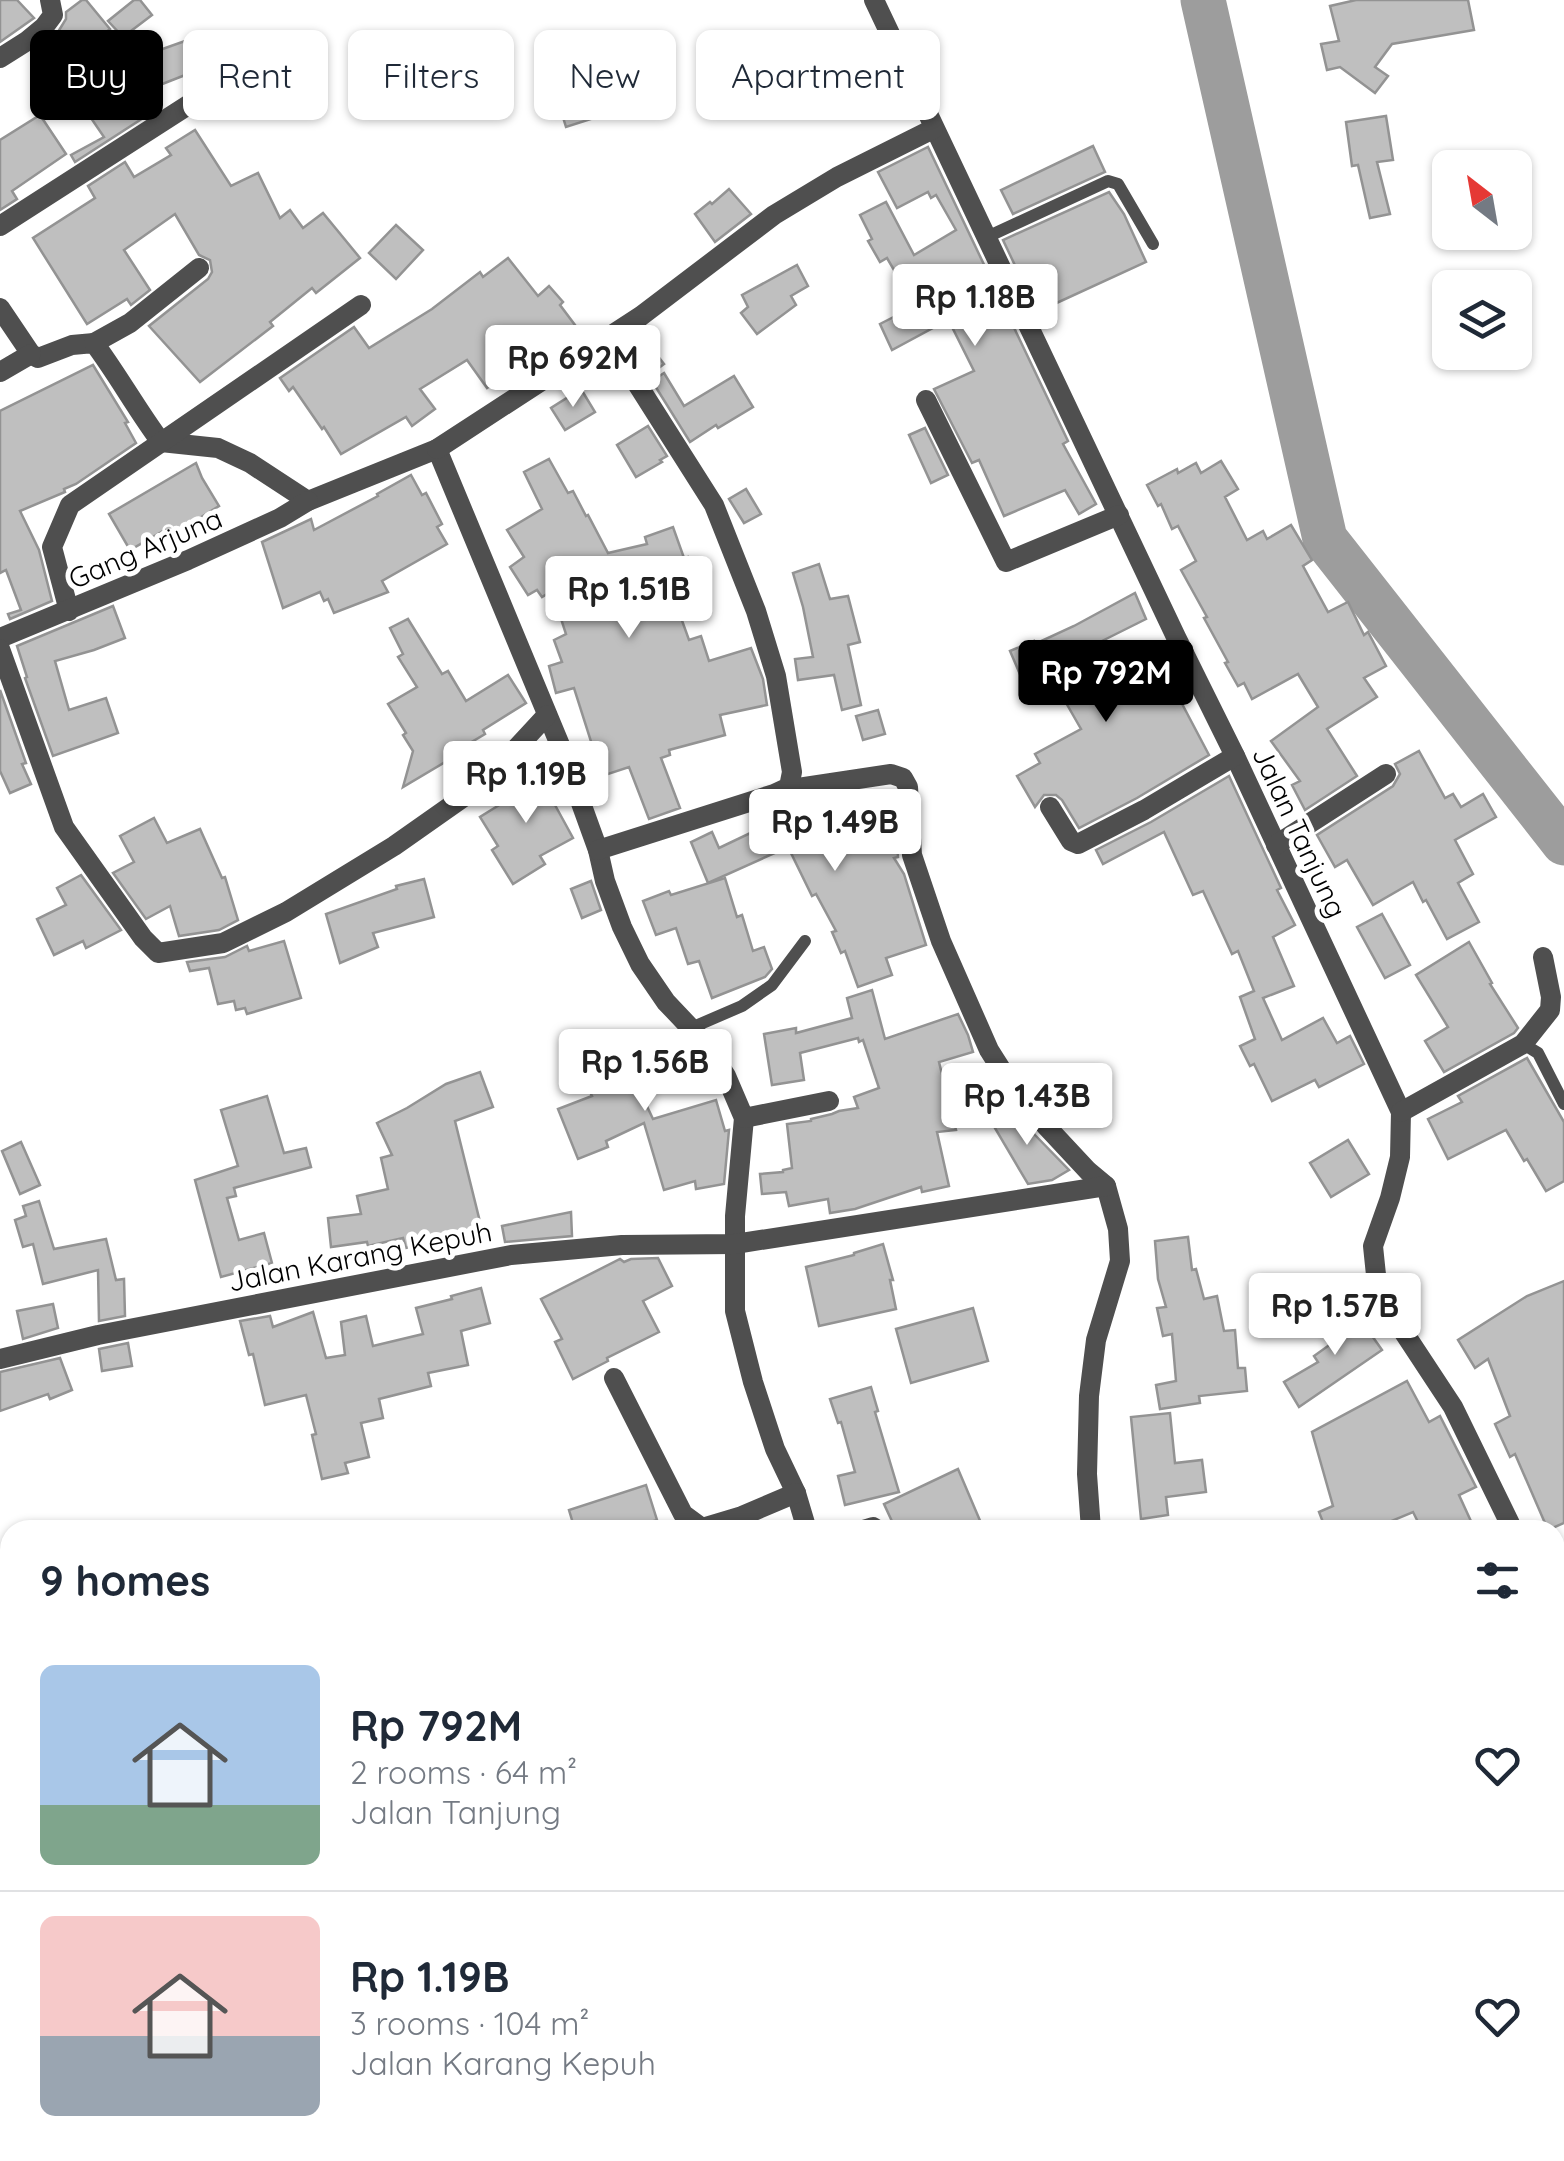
<!DOCTYPE html>
<meta charset="utf-8">
<style>
:root{--surface:#fff;--page:#f2f2f3;--text:#1f2937;--muted:#747a83;--line:#e0e1e3;--accent:#000}
body{margin:0;font-family:Quicksand,sans-serif;background:var(--page);color:var(--text);height:100vh;display:flex;flex-direction:column;font-size:38px;white-space:nowrap}
*{box-sizing:border-box;margin:0}
p{font-size:32px;color:var(--muted)}
.icon{flex:none;width:55px;height:55px;fill:none;stroke:currentColor;stroke-width:2;stroke-linecap:round;stroke-linejoin:round}
.map{position:relative;flex:1;overflow:hidden}
.panel{position:absolute;left:0px;top:1520px;width:1565px;height:642px;display:flex;flex-direction:column;background:var(--surface);border-radius:30px 30px 0 0;box-shadow:0 2px 8px #0004}
.panel>*{flex:none}
.top-card{position:absolute;left:30px;top:30px;width:1000px;height:90px;display:flex;gap:20px}
.needle{width:65px;rotate:329deg}
.tools{position:absolute;left:1432px;top:150px;display:grid;gap:20px}
.tools a{display:grid;place-items:center;width:100px;height:100px;border-radius:15px;background:var(--surface);box-shadow:0 2px 8px #0004;font-size:50px}
.price{position:absolute;translate:-50% -85px;padding:0 22px;border-radius:10px;background:#fff;color:#222;font-size:32px;line-height:65px;filter:drop-shadow(0 2px 5px #0008)}
.price::after{content:'';position:absolute;left:50%;top:60px;width:30px;height:22px;margin-left:-15px;background:inherit;clip-path:polygon(0 0,100% 0,50% 100%)}
.price.active{background:var(--accent);color:#fff}
ul{padding:0;list-style:none}
li{display:flex;align-items:center;gap:30px;height:250px;padding:0 40px}
li+li{border-top:2px solid var(--line)}
li span{display:grid;place-items:center;flex:none;width:280px;height:200px;border-radius:15px;color:#555}
li>.icon{margin-inline-start:auto}
span .icon{width:120px;height:120px;fill:#fffc;stroke-width:1}
li b{font-size:42px}
h2{display:flex;justify-content:space-between;align-items:center;height:120px;padding:0 40px;font-size:42px}
.tag{padding:0 35px;border-radius:15px;background:var(--surface);box-shadow:0 2px 8px #0004;font-size:35px;line-height:90px}
.tag.active{background:var(--accent);color:#fff}
.map>svg:first-child{display:block}
.lines{fill:none;stroke-linecap:round;stroke-linejoin:round}
.river{stroke:#9d9d9d;stroke-width:45}
.building{fill:#bfbfbf;stroke:#939393;stroke-width:2.5}
.service{stroke:#4f4f4f;stroke-width:12}
.minor{stroke:#4f4f4f;stroke-width:20}
.labels{text-anchor:middle;dominant-baseline:central;stroke-width:10;stroke-linejoin:round;paint-order:stroke}
.street-label{font-size:28px;fill:#000;stroke:#fff}
</style>
<div class="map">
<svg width="1564" height="2161" viewBox="0 0 1564 2161">
<rect width="100%" height="100%" fill="#fff"/>
<g class="lines">
<!-- river -->
<path class="river" d="M1203 0 1325 539 1564 843"/>
</g>
<!-- building -->
<g class="building">
<path d="M0 0H17L34 18 0 42Z"/>
<path d="M82 0H86L110 29 78 56 58 32 66 19V12Z"/>
<path d="M134 0H140L152 15 123 37 108 21Z"/>
<path d="M1356 0H1468L1474 30 1392 44 1375 67 1388 76 1375 93 1340 67 1327 70 1321 44 1339 41 1330 6Z"/>
<path d="M210 32 221 61 147 90 157 109 75 162 71 155 104 137 76 96 101 80 104 84 157 51Z"/>
<path d="M583 93 591 119 566 127 558 101Z"/>
<path d="M40 115 66 154 12 191 17 199 0 210V140Z"/>
<path d="M1386 116 1393 160 1377 162 1390 214 1370 218 1358 165 1352 166 1346 122Z"/>
<path d="M195 130 231 186 258 173 280 218 290 210 303 228 323 213 360 258 316 293 312 288 270 322 273 326 200 382 149 326 208 279 212 272 210 260 199 255 175 214 124 250 150 290 131 305 127 299 87 324 33 238 95 198 88 186 125 162 134 177 171 155 166 148Z"/>
<path d="M1093 146 1105 172 1013 214 1001 190Z"/>
<path d="M928 147 1068 441 1063 444 1096 504 1079 514 1065 490 1004 516 979 460 972 463 934 389 974 371 951 325 949 326 946 321 892 350 880 324 915 306 887 258 880 262 868 241 872 239 860 215 886 202 914 255 956 230 936 195 931 198 928 192 897 208 878 172Z"/>
<path d="M729 189 751 214 715 242 695 214 710 202 712 204Z"/>
<path d="M1109 192 1124 214 1146 262 1037 312 1003 240Z"/>
<path d="M396 225 423 250 396 279 369 253Z"/>
<path d="M508 258 538 296 549 286 563 302 560 305 584 337 561 352 559 349 539 362 537 358 523 366 522 364 487 388 467 360 420 389 435 409 412 426 406 417 341 454 324 427 322 429 293 387 289 391 280 378 354 327 369 348 432 309 480 272 483 277Z"/>
<path d="M797 265 808 286 791 296 796 305 757 334 741 313 748 307 742 295Z"/>
<path d="M650 346 664 364 648 376 636 356Z"/>
<path d="M93 365 128 422 125 423 136 443 76 484 64 489 65 492 20 511 39 550 52 601 10 619 8 614 21 610 6 570 0 573V411Z"/>
<path d="M664 373 684 406 734 376 753 407 718 428 716 425 690 442 652 381Z"/>
<path d="M581 389 595 412 565 430 551 408Z"/>
<path d="M648 426 667 456 660 460 662 462 636 477 617 445Z"/>
<path d="M925 428 948 475 931 483 909 435Z"/>
<path d="M549 459 568 493 573 491 586 516 588 515 608 553 647 544 645 537 673 527 684 558 688 557 702 594 676 604 689 640 701 636 709 661 751 648 763 679 767 705 720 715 725 735 669 750 670 755 661 758 680 808 649 819 629 767 602 776 574 688 556 693 549 666 562 662 554 640 566 634 552 591 542 597 537 590 528 595 510 567 524 557 507 530 542 509 524 472Z"/>
<path d="M1221 461 1238 489 1225 497 1247 540 1263 531 1267 539 1291 525 1312 560 1303 566 1328 612 1348 602 1364 635 1368 632 1386 666 1364 678 1377 697 1327 729 1357 776 1305 810 1292 785 1300 781 1271 741 1318 707 1298 674 1252 699 1244 683 1238 686 1225 663 1228 662 1204 618 1207 617 1181 570 1196 561 1178 526 1172 529 1161 504 1158 506 1147 485 1177 469 1178 473 1196 463 1201 473Z"/>
<path d="M196 463 202 478 219 506 169 537 165 530 130 550 109 514Z"/>
<path d="M411 475 422 495 426 493 442 524 437 527 447 544 382 581 388 592 334 613 328 599 324 601 320 592 283 608 262 542 311 519 314 530 378 496 377 494Z"/>
<path d="M746 489 761 514 744 523 729 499Z"/>
<path d="M819 564 830 599 848 596 860 642 848 645 861 705 842 710 834 675 798 680 795 659 813 657 803 607 793 573Z"/>
<path d="M1135 593 1146 619 1096 644 1098 646 1084 653 1112 701 1164 675 1177 702 1180 700 1209 755 1137 798 1079 828 1062 800 1056 795H1044L1035 807 1017 776 1040 763 1035 754 1081 729 1046 668 1022 679 1010 651 1034 641 1035 644 1074 626Z"/>
<path d="M113 606 125 638 94 650 55 661 69 710 106 698 118 733 53 756 25 678 27 677 17 646Z"/>
<path d="M408 619 442 674 448 671 466 701 508 675 526 703 483 730 485 734 455 752 457 755 403 787 413 751 403 735 406 733 388 704 417 687 398 657 403 654 390 628Z"/>
<path d="M0 690 26 763 22 764 31 784 10 793 0 771Z"/>
<path d="M878 710 885 734 863 740 856 716Z"/>
<path d="M1419 751 1445 798 1453 794 1461 807 1483 794 1496 817 1455 840 1473 874 1458 883 1479 922 1447 939 1426 900 1423 902 1413 882 1373 905 1347 860 1335 867 1317 835 1393 786 1400 774 1395 764Z"/>
<path d="M532 763 573 838 540 856 545 864 513 884 492 850 498 846 480 817 517 794 508 778Z"/>
<path d="M1229 776 1281 888 1277 890 1295 925 1273 937 1294 986 1263 998 1282 1040 1323 1018 1337 1043 1350 1036 1364 1064 1319 1087 1315 1080 1272 1101 1254 1064 1250 1066 1240 1046 1255 1039 1240 997 1254 991 1238 951 1232 954 1203 891 1193 895 1164 832 1103 864 1096 850 1151 822Z"/>
<path d="M868 791 867 834 892 825 897 840 898 857 894 858 904 874 926 945 886 958 892 975 858 987 845 951 841 953 832 932 836 931 816 894 812 896 788 847 708 883 691 842 712 832 719 848 761 828 758 814 791 801Z"/>
<path d="M154 818 167 843 200 829 222 878 225 877 238 920 219 930 179 936 170 906 146 919 113 873 134 862 120 836Z"/>
<path d="M81 875 121 930 86 948 83 941 54 955 37 919 66 905 57 888Z"/>
<path d="M725 878 737 917 742 915 753 951 764 947 772 969 765 977 712 998 699 961 688 964 676 928 656 935 643 901 669 891 671 895Z"/>
<path d="M424 879 434 917 373 933 378 947 340 963 326 914 397 889 396 886Z"/>
<path d="M591 881 601 910 582 918 571 889Z"/>
<path d="M1382 914 1410 965 1385 978 1357 927Z"/>
<path d="M284 941 301 998 247 1014 245 1008 236 1010 234 1001 218 1004 209 968 190 971 187 962 225 957 247 946 249 951Z"/>
<path d="M1469 942 1492 983 1490 984 1518 1028 1514 1033 1444 1072 1425 1041 1448 1027 1416 975Z"/>
<path d="M872 990 885 1039 958 1014 968 1035 973 1052 939 1062 956 1130 937 1132 949 1186 922 1192 921 1187 855 1209 830 1213 828 1199 789 1206 786 1192 762 1194 760 1174 783 1172V1170L792 1168 787 1124 811 1121V1119L832 1114 839 1111 858 1108 854 1097 879 1088 863 1040 859 1042 858 1038 800 1053 804 1080 772 1085 764 1034 796 1028V1033L852 1018 847 998Z"/>
<path d="M671 1032 684 1060 636 1083 653 1119 716 1100 725 1131 729 1130 724 1184 696 1189 695 1181 664 1190 644 1123 606 1141 608 1147 578 1159 558 1109 592 1096 569 1049 600 1033 613 1060Z"/>
<path d="M1527 1058 1564 1122V1181L1546 1191 1527 1159 1524 1161 1506 1130 1448 1159 1428 1119 1462 1102 1458 1096Z"/>
<path d="M480 1072 493 1107 455 1121 481 1226 406 1248 403 1238 368 1246 367 1242 331 1247 328 1218 361 1214 357 1196 388 1189 381 1158 392 1155 377 1123 407 1108 446 1084Z"/>
<path d="M267 1096 284 1153 306 1148 311 1167 234 1188 236 1196 227 1198 239 1240 264 1233 272 1263 221 1277 195 1180 238 1166 221 1110Z"/>
<path d="M1011 1106 1035 1135 1069 1170 1052 1180 1028 1184 989 1118Z"/>
<path d="M1348 1140 1369 1174 1331 1197 1310 1163Z"/>
<path d="M21 1142 40 1185 20 1194 2 1151Z"/>
<path d="M39 1201 54 1249 106 1239 116 1280 124 1279 125 1316 99 1321 98 1270 43 1284 33 1244 23 1247 15 1220 26 1216 23 1206Z"/>
<path d="M571 1212 572 1236 505 1242 502 1226Z"/>
<path d="M1188 1237 1192 1270 1196 1269 1204 1299 1217 1296 1224 1331 1235 1330 1238 1368H1245L1247 1391 1199 1396 1200 1403 1160 1409 1156 1385 1176 1381 1172 1334 1163 1336 1157 1308 1166 1307 1158 1279 1155 1241Z"/>
<path d="M883 1244 893 1280H890L896 1309 819 1326 806 1267 854 1255V1253Z"/>
<path d="M658 1258 672 1286 643 1301 659 1332 607 1358 608 1361 573 1379 555 1342 562 1339 541 1299 620 1259 624 1262 631 1259Z"/>
<path d="M1564 1281V1523L1548 1530 1515 1454 1510 1457 1495 1424 1510 1416 1488 1359 1475 1368 1458 1340 1527 1296Z"/>
<path d="M481 1288 490 1323 461 1331 468 1365 428 1373 431 1386 379 1399 383 1418 361 1423 369 1457 345 1463 348 1473 322 1479 312 1435 316 1434 306 1395 265 1405 253 1354 249 1355 240 1321 270 1316 273 1327 313 1312 326 1358 345 1355 341 1322 366 1316 373 1346 423 1334 416 1308 452 1299 451 1296Z"/>
<path d="M53 1304 58 1328 23 1339 17 1311Z"/>
<path d="M973 1308 988 1361 911 1383 896 1329Z"/>
<path d="M1353 1309 1382 1350 1299 1407 1284 1382 1318 1362 1314 1356 1335 1341 1326 1327Z"/>
<path d="M128 1343 132 1366 102 1371 99 1349Z"/>
<path d="M60 1358 72 1390 50 1399 48 1394 0 1411V1372Z"/>
<path d="M1407 1381 1429 1422 1440 1416 1476 1487 1459 1495 1475 1530H1422L1413 1512 1370 1530H1326L1319 1512 1333 1506 1312 1432Z"/>
<path d="M871 1387 878 1411 875 1412 899 1492 845 1505 838 1476 855 1472 841 1422 838 1423 830 1399Z"/>
<path d="M1170 1413 1175 1463 1202 1460 1206 1492 1166 1497 1168 1515 1141 1519 1131 1417Z"/>
<path d="M958 1469 984 1530H896L884 1504Z"/>
<path d="M646 1485 657 1520 627 1530H575L569 1510Z"/>
</g>
<g class="lines">
<!-- service -->
<g class="service">
<path d="M987 237 1108 181 1118 184 1153 244"/>
<path d="M691 1028 742 1006 772 985 805 941"/>
<path d="M1523 1044 1538 1053 1564 1104"/>
</g>
<!-- minor -->
<g class="minor">
<path d="M874 0 1176 637 1235 756 1401 1112 1400 1157 1390 1198 1373 1246 1376 1275 1397 1322 1453 1407 1513 1530"/>
<path d="M0 58 27 41 44 27 53 15 50 0"/>
<path d="M0 226 193 102"/>
<path d="M0 308 31 354 38 358 72 345 94 343C118 375 137 410 161 442L218 448 250 463 308 501 437 449 560 745 598 850 605 881 622 927 640 964 666 1002 704 1042 726 1076 744 1118 735 1216V1311L753 1382 775 1449 796 1493 807 1530"/>
<path d="M94 343 130 323 199 268"/>
<path d="M0 372 31 354"/>
<path d="M926 400 1006 562 1119 515"/>
<path d="M437 449 641 316 774 215 837 177 933 129"/>
<path d="M69 611 52 547 70 505 361 305"/>
<path d="M0 638 188 560 280 518 308 501"/>
<path d="M0 649 64 827 143 938 158 953 223 943 286 912 394 846 485 782 547 715"/>
<path d="M789 787 798 788 891 774 903 778 908 787 912 855 941 941 989 1050 1008 1080 1046 1126 1088 1171 1106 1186 1118 1229 1120 1261 1096 1340 1089 1396 1087 1474 1091 1530"/>
<path d="M1050 807 1071 841 1078 844 1144 810 1235 756"/>
<path d="M1276 845 1386 774"/>
<path d="M598 850 774 794 789 787 792 772 776 676 756 611 714 505 608 338"/>
<path d="M1401 1112 1523 1044 1550 1010 1551 997 1543 957"/>
<path d="M744 1118 829 1101"/>
<path d="M0 1359 98 1335 511 1255 622 1245 735 1244 1106 1186"/>
<path d="M614 1378 683 1514 702 1528 742 1516 796 1493"/>
<path d="M863 1530 873 1527 878 1530"/>
<path d="M1555 1627 1564 1644"/>
<path d="M1555 1830 1564 1828"/>
<path d="M1555 1956 1564 1953"/>
<path d="M814 2152 815 2161"/>
<path d="M1061 2152 1063 2161"/>
<path d="M1182 2152 1185 2161"/>
<path d="M1346 2152 1352 2161"/>
<path d="M559 2161C591 2148 656 2159 692 2158 708 2158 724 2155 739 2152"/>
</g>
</g>
<g class="labels">
<!-- street labels -->
<g class="street-label">
<text transform="translate(145 548) rotate(-23)">Gang Arjuna</text>
<text transform="translate(1300 832) rotate(65)">Jalan Tanjung</text>
<text transform="translate(360 1256) rotate(-11)">Jalan Karang Kepuh</text>
</g>
</g>
</svg>
<div class="tools">
<a><svg class="needle" viewBox="-14 -14 28 28"><path d="M0-13l5 13h-10z" fill="#e53935"/><path d="M0 13l5-13h-10z" fill="#747a83"/></svg></a>
<a><svg class="icon" aria-label="layers" viewBox="0 0 24 24"><path d="M12 4l9 5-9 5-9-5zM3 14l9 5 9-5"/></svg></a>
</div>
<b class="price" style="left:975px;top:349px">Rp 1.18B</b>
<b class="price" style="left:573px;top:410px">Rp 692M</b>
<b class="price" style="left:629px;top:641px">Rp 1.51B</b>
<b class="price active" style="left:1106px;top:725px">Rp 792M</b>
<b class="price" style="left:526px;top:826px">Rp 1.19B</b>
<b class="price" style="left:835px;top:874px">Rp 1.49B</b>
<b class="price" style="left:645px;top:1114px">Rp 1.56B</b>
<b class="price" style="left:1027px;top:1148px">Rp 1.43B</b>
<b class="price" style="left:1335px;top:1358px">Rp 1.57B</b>
<div class="top-card">
<a class="tag active">Buy</a>
<a class="tag">Rent</a>
<a class="tag">Filters</a>
<a class="tag">New</a>
<a class="tag">Apartment</a>
</div>
<section class="panel">
<h2>9 homes<svg class="icon" aria-label="filters" viewBox="0 0 24 24"><path d="M4 7h16M4 17h16"/><circle cx="9" cy="7" r="2"/><circle cx="15" cy="17" r="2"/></svg></h2>
<ul>
<li><span style="background:linear-gradient(#a9c7e8 70%,#7fa58c 0)"><svg class="icon" aria-label="home" viewBox="0 0 24 24"><path d="M3 11l9-7 9 7M6 9v11h12V9"/></svg></span><div><b>Rp 792M</b><p>2 rooms · 64 m²</p><p>Jalan Tanjung</p></div><svg class="icon" aria-label="heart" viewBox="0 0 24 24"><path d="M12 20l-8-8c-3-5 5-10 8-4 3-6 11-1 8 4z"/></svg></li>
<li><span style="background:linear-gradient(#f6c9c9 60%,#9aa5b1 0)"><svg class="icon" aria-label="home" viewBox="0 0 24 24"><path d="M3 11l9-7 9 7M6 9v11h12V9"/></svg></span><div><b>Rp 1.19B</b><p>3 rooms · 104 m²</p><p>Jalan Karang Kepuh</p></div><svg class="icon" aria-label="heart" viewBox="0 0 24 24"><path d="M12 20l-8-8c-3-5 5-10 8-4 3-6 11-1 8 4z"/></svg></li>
</ul>
</section>
</div>
